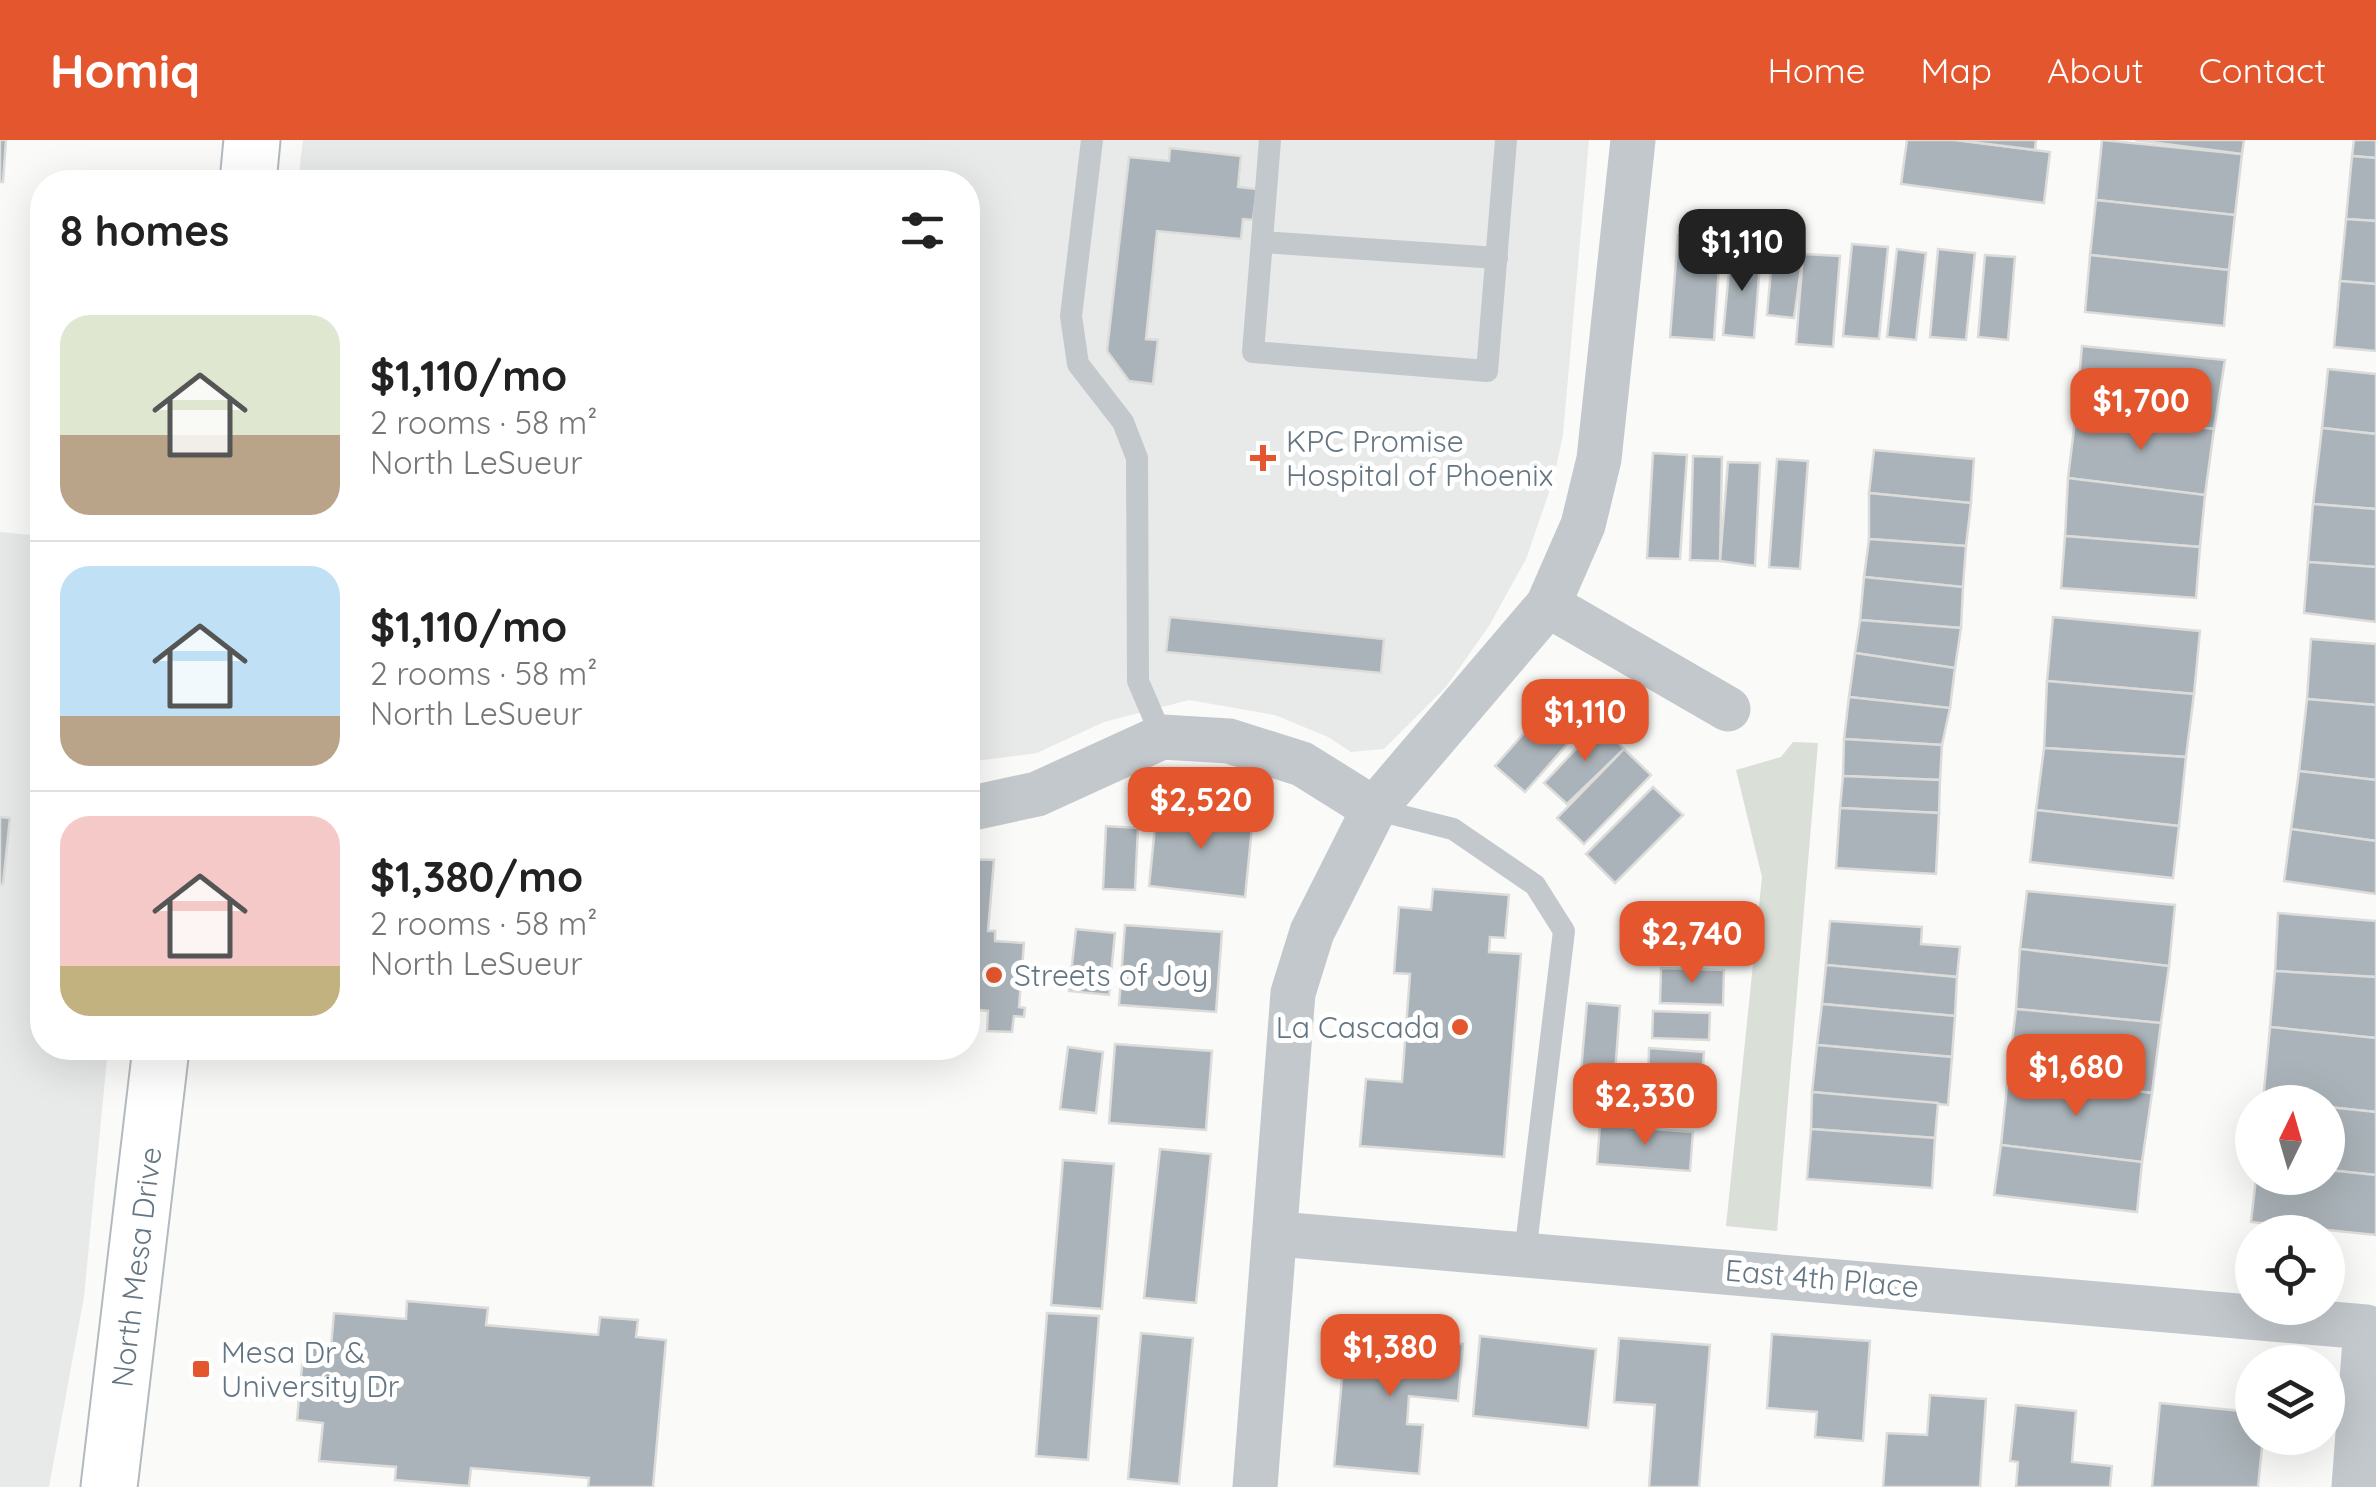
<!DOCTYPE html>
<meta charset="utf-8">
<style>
:root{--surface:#fff;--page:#f2f2f2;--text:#222;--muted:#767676;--line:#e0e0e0;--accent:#e4572e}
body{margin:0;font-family:Quicksand,sans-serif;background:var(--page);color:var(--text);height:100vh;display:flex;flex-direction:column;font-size:38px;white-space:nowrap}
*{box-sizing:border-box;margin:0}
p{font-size:32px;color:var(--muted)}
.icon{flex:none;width:55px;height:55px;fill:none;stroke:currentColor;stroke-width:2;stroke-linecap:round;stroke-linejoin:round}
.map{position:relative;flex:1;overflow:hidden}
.side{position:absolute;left:30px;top:30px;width:950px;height:890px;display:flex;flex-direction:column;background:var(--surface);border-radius:40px;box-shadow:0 10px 40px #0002}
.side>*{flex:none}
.needle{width:65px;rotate:5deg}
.buttons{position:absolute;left:2235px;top:945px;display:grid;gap:20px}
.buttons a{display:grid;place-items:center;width:110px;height:110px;border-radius:50%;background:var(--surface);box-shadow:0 10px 40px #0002;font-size:50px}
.price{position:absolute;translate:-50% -85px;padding:0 22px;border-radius:20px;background:var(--accent);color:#fff;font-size:32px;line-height:65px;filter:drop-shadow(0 2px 5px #0008)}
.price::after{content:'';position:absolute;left:50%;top:60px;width:30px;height:22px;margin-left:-15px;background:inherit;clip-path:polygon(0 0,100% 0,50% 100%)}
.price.selected{background:#222;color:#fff}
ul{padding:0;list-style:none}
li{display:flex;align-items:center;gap:30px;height:250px;padding:0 30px}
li+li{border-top:2px solid var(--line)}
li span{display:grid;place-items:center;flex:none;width:280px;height:200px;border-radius:30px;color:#555}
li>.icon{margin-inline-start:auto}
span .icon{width:120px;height:120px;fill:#fffc;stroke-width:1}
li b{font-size:42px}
h2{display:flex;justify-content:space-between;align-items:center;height:120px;padding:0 30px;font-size:42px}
header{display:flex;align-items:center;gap:60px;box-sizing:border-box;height:140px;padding:0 50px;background:var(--accent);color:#fff}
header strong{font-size:48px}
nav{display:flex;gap:55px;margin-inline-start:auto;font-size:35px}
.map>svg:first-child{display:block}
.built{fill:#e8e9e9}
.green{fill:#dadfd7}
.building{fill:#aab3b9;stroke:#dcdcda;stroke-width:2.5}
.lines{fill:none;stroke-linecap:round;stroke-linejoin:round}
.secondary-casing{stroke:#b3babf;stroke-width:59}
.service{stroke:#c3c8cc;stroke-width:22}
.minor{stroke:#c3c8cc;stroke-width:45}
.secondary{stroke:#fff;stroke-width:55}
.poi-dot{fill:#e4572e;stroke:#fff;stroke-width:4}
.labels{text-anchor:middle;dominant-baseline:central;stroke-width:10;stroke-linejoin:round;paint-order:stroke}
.poi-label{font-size:30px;fill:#657683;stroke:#fff;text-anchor:start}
.street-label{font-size:30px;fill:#657683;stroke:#fff}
</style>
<header>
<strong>Homiq</strong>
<nav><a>Home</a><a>Map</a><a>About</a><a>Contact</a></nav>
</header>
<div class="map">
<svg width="2376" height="1347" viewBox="0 0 2376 1347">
<rect width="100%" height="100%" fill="#fafaf8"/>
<!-- built -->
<g class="built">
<path d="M303 0H1589L1563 295 1553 341 1526 419 1489 486 1446 547 1384 609 1351 612 1328 597 1275 575 1189 560 1104 582 1037 613 968 622V42H298Z"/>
<path d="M0 392 42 396V908H108L84 1157 49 1347H0Z"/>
</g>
<!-- green -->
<path class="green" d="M1793 602 1818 603 1777 1091 1726 1086 1762 737 1736 630 1781 617Z"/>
<!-- building -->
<g class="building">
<path d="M0 0H6L3 42H0Z"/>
<path d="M1907 0H1956L2050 12 2044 63 1901 44Z"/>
<path d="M1956 0H2036L2035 10Z"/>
<path d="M2102 0 2242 14 2235 75 2096 60Z"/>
<path d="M2135 0H2244L2242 14Z"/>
<path d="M2354 0H2376V18L2352 16Z"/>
<path d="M1170 8 1241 16 1238 47 1257 49 1253 80 1243 79 1241 99 1157 91 1146 199 1158 200 1153 244 1129 241 1107 211 1129 17 1169 21Z"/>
<path d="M2352 16 2376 18V81L2346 79Z"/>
<path d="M2096 60 2235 75 2229 130 2090 115Z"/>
<path d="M2346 79 2376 81V144L2340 141Z"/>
<path d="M1678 95 1721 98 1714 200 1670 197Z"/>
<path d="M1852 104 1888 107 1879 199 1843 196Z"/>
<path d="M1773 108 1803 114 1794 178 1767 175Z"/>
<path d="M1897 109 1926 113 1916 200 1887 197Z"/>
<path d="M1938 109 1975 113 1966 200 1930 197Z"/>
<path d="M1731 110 1761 113 1754 198 1723 195Z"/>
<path d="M1803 114 1840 116 1833 207 1796 204Z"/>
<path d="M1985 115 2015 117 2008 200 1978 197Z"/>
<path d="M2090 115 2229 130 2224 186 2085 172Z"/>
<path d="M2340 141 2376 144V211L2334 207Z"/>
<path d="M2082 206 2225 220 2214 289 2076 272Z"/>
<path d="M2328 229 2376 234V294L2322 288Z"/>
<path d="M2076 272 2214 289 2205 355 2068 338Z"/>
<path d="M2322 288 2376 294V369L2313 364Z"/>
<path d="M1874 310 1974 319 1971 363 1869 353Z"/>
<path d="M1653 313 1687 315 1680 419 1647 418Z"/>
<path d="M1693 316 1722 317 1720 421 1690 420Z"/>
<path d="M1777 319 1808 321 1800 429 1769 427Z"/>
<path d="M1728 322 1760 323 1755 426 1720 421Z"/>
<path d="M2068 338 2205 355 2200 407 2065 396Z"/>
<path d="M1869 353 1971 363 1966 406 1869 399Z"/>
<path d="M2313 364 2376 369V427L2308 422Z"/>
<path d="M2065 396 2200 407 2196 458 2061 448Z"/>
<path d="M1869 399 1966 406 1963 447 1864 437Z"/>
<path d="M2308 422 2376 427V482L2304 473Z"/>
<path d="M1864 437 1963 447 1961 488 1860 480Z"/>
<path d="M1170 477 1384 499 1381 533 1166 512Z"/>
<path d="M2053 477 2200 491 2194 554 2047 541Z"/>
<path d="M1860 480 1961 488 1955 528 1855 513Z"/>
<path d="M2311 499 2376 504V565L2307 559Z"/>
<path d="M1855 513 1955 528 1950 568 1849 557Z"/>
<path d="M2047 541 2194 554 2186 617 2044 608Z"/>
<path d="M1564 548 1594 574 1525 652 1495 626Z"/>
<path d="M1849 557 1950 568 1942 605 1844 599Z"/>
<path d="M2307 559 2376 565V640L2299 631Z"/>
<path d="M1601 582 1624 609 1567 664 1544 643Z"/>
<path d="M1844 599 1942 605 1940 640 1843 636Z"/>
<path d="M2044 608 2186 617 2179 686 2036 670Z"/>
<path d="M1624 609 1651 635 1584 704 1557 678Z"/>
<path d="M2299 631 2376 640V701L2291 689Z"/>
<path d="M1843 636 1940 640 1939 673 1840 668Z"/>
<path d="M1653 647 1683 675 1615 743 1586 714Z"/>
<path d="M1157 667 1253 677 1245 757 1149 746Z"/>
<path d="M1840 668 1939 673 1936 734 1836 728Z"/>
<path d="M2036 670 2179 686 2173 738 2030 722Z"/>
<path d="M0 677 10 678 3 744H0Z"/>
<path d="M1106 686 1138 688 1135 750 1103 749Z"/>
<path d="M2291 689 2376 701V754L2284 741Z"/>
<path d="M968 719 994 720 988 791H995V801L1024 803 1019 867 1025 868 1024 877 1014 876 1012 892 987 891 988 871 968 869Z"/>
<path d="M1433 749 1509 755 1505 798 1490 797 1489 812 1521 814 1504 1017 1360 1006 1366 939 1402 942 1410 834 1394 833 1399 767 1431 770Z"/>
<path d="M2027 751 2175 765 2169 826 2020 809Z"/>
<path d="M2278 773 2376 781V837L2275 831Z"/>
<path d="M1661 776 1721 779 1719 820 1659 816Z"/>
<path d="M1830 781 1922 787 1921 804 1960 807 1957 837 1826 825Z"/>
<path d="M1125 785 1222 792 1216 872 1119 865Z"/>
<path d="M1076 789 1115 793 1109 855 1069 851Z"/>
<path d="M2020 809 2169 826 2161 883 2016 869Z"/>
<path d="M1826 825 1957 837 1955 876 1822 864Z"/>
<path d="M1661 828 1724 830 1723 865 1660 863Z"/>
<path d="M2275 831 2376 837V898L2270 887Z"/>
<path d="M1587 863 1620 866 1615 933 1581 931Z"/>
<path d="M1822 864 1955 876 1952 917 1817 905Z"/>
<path d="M2016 869 2161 883 2152 953 2008 936Z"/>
<path d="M1653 871 1710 873 1709 900 1652 898Z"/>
<path d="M2270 887 2376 898V972L2328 967V962L2263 961Z"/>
<path d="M1115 904 1212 911 1206 990 1109 983Z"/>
<path d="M1817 905 1952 917 1948 965 1812 952Z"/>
<path d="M1068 907 1103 912 1096 973 1060 969Z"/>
<path d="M1649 908 1704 912 1702 941 1648 937Z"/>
<path d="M2008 936 2152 953 2142 1022 2001 1005Z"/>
<path d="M1650 948 1703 950 1702 976 1649 974Z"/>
<path d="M1812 952 1938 963 1935 998 1811 989Z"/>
<path d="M2328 967 2376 972V1035L2328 1030Z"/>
<path d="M1600 985 1693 992 1690 1031 1597 1024Z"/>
<path d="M1811 989 1935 998 1932 1048 1807 1039Z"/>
<path d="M2001 1005 2142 1022 2137 1072 1994 1055Z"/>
<path d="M1160 1009 1211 1014 1196 1163 1144 1158Z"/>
<path d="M1063 1020 1114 1024 1102 1169 1051 1165Z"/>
<path d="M2328 1030 2376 1035V1095L2251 1082 2256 1038H2328Z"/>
<path d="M407 1161 488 1168 486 1185 598 1195 600 1177 638 1180 636 1197 666 1200 653 1347H588L589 1338 471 1328 469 1346 395 1340 396 1327 319 1321 323 1283 297 1280 304 1205 331 1207 334 1173 406 1179Z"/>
<path d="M1047 1173 1099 1176 1088 1320 1036 1316Z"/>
<path d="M1141 1193 1193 1198 1179 1344 1128 1339Z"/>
<path d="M1346 1194 1463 1204 1458 1261 1409 1256 1407 1284 1423 1285 1419 1334 1334 1326Z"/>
<path d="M1772 1194 1870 1201 1863 1301 1815 1297 1817 1272 1767 1268Z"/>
<path d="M1480 1196 1596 1209 1588 1288 1473 1276Z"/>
<path d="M1619 1198 1710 1205 1699 1347H1649L1655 1265 1614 1262Z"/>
<path d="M1930 1255 1986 1259 1980 1347H1883L1887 1293 1927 1295Z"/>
<path d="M2160 1263 2252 1272V1298H2263L2258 1347H2152Z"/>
<path d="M2016 1265 2076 1271 2072 1322 2112 1326 2110 1347H2016L2018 1322 2010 1321Z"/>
</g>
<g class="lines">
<defs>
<g id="secondary">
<path d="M248 42 252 0"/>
<path d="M109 1347 161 908"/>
</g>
</defs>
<!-- secondary casing -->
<use href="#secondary" class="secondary-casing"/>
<!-- service -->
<g class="service">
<path d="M1092 0 1071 176 1078 224 1123 282 1137 318 1138 541 1162 597"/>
<path d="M1270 0 1253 212 1487 231 1506 0"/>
<path d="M1262 102 1497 118"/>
<path d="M1374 669 1453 689 1535 745 1564 791 1525 1114"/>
</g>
<!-- minor -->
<g class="minor">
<path d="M1548 465 1728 569"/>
<path d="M968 669 1037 654 1162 597 1229 601 1302 624 1374 669"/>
<path d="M1278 1094 2366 1187 2354 1347"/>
<path d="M1255 1347 1293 853 1312 792 1374 669 1548 465 1583 385 1599 319 1633 0"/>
</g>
<!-- secondary -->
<use href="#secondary" class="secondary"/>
</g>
<!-- markers -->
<g class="poi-dot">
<path d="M1258 303h10v10h10v10h-10v10h-10v-10h-10v-10h10z"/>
<circle cx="994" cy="835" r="10"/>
<circle cx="1460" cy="887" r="10"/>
<rect x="191" y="1219" width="20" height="20" rx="5"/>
</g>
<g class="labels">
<!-- poi labels -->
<g class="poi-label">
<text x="1286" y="301">KPC Promise<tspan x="1286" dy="34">Hospital of Phoenix</tspan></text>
<text x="1014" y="835">Streets of Joy</text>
<text x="1440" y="887" text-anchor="end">La Cascada</text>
<text x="221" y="1212">Mesa Dr &amp;<tspan x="221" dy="34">University Dr</tspan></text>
</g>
<!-- street labels -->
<g class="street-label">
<text transform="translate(136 1127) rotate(-83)">North Mesa Drive</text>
<text transform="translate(1822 1138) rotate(5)">East 4th Place</text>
</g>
</g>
</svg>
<div class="buttons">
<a><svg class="needle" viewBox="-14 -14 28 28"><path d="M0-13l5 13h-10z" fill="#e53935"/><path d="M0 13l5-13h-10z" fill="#767676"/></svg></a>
<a><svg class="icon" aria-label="locate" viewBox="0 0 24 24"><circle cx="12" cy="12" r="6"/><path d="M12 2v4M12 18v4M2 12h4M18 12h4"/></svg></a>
<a><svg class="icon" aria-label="layers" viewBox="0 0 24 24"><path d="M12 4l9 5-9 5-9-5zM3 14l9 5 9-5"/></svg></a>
</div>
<b class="price selected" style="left:1742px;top:154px">$1,110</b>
<b class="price" style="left:2141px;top:313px">$1,700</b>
<b class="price" style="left:1585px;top:624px">$1,110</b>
<b class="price" style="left:1201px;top:712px">$2,520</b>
<b class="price" style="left:1692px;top:846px">$2,740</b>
<b class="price" style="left:2076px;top:979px">$1,680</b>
<b class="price" style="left:1645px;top:1008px">$2,330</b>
<b class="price" style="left:1390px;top:1259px">$1,380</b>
<section class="side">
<h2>8 homes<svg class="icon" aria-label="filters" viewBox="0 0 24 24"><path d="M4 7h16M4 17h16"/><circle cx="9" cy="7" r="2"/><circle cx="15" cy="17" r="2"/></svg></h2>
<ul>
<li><span style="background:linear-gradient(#dfe7d0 60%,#b9a48a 0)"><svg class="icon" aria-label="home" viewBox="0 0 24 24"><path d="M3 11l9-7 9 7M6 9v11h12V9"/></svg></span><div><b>$1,110/mo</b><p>2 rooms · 58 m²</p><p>North LeSueur</p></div></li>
<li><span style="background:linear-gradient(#bfe0f5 75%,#b9a48a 0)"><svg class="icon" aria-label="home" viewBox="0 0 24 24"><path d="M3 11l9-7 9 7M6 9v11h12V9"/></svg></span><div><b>$1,110/mo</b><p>2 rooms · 58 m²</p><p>North LeSueur</p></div></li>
<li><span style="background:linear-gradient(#f6c9c9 75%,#c2b280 0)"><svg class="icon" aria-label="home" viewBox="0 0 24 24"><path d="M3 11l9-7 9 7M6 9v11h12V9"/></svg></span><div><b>$1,380/mo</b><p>2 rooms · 58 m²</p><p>North LeSueur</p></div></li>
</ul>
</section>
</div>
